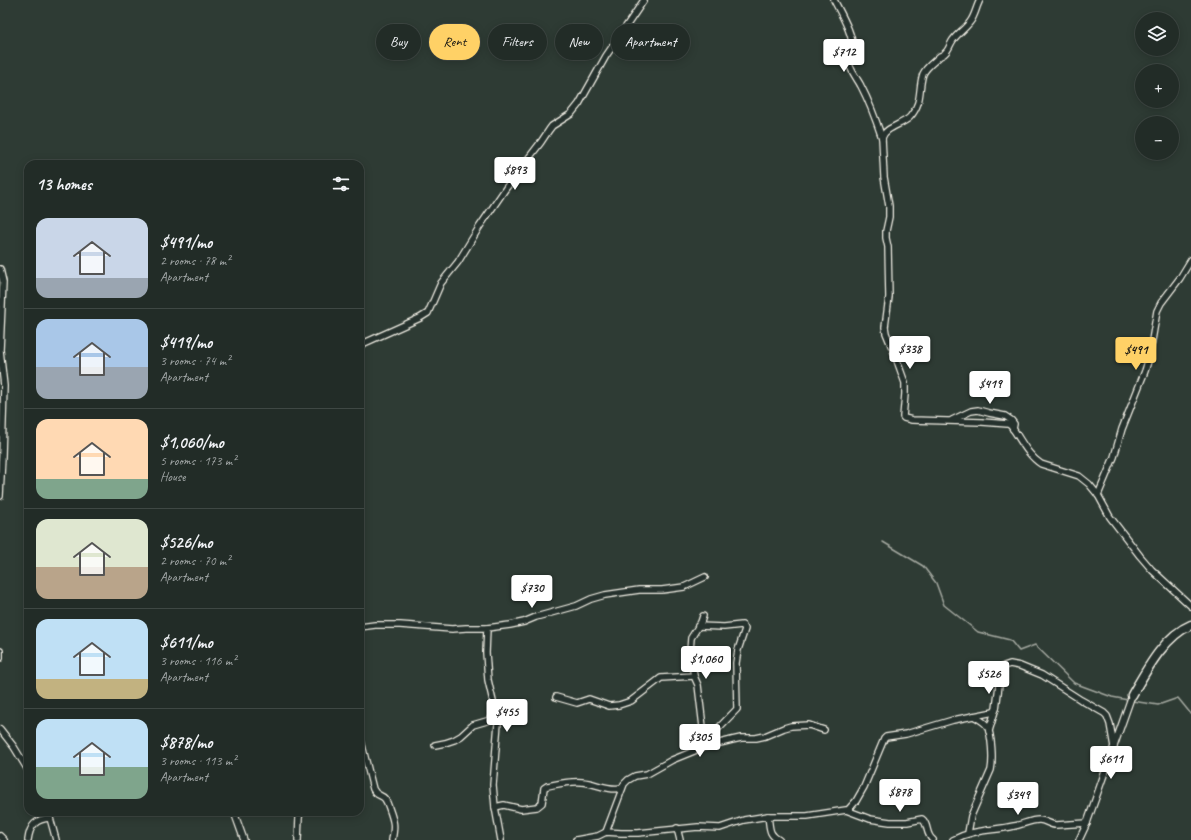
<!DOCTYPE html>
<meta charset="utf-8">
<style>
:root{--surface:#222c27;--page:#2e3833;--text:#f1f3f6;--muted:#a2a7a7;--line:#3f4844;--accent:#ffd166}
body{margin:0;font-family:Caveat,sans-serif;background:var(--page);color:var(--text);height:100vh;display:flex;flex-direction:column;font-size:15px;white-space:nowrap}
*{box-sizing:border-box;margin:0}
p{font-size:13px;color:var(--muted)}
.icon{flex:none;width:22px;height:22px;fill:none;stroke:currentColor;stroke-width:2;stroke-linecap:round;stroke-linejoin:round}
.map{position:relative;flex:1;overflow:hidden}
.drawer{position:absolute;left:24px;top:160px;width:340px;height:656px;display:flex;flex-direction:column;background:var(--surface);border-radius:12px;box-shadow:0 2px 10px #0003,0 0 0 1px var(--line)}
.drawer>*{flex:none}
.top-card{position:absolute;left:376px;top:24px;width:380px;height:36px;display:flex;gap:8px}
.buttons{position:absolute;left:1135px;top:12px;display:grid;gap:8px}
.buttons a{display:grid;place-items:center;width:44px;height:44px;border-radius:50%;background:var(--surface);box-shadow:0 2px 10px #0003,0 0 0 1px var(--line);font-size:20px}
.price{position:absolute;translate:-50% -34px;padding:0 9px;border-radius:4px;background:#fff;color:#222;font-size:13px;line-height:26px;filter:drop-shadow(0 1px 2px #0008)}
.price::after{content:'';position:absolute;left:50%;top:24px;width:12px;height:9px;margin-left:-6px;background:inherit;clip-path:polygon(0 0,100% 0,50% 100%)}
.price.active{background:var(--accent);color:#111}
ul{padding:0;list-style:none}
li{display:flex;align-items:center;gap:12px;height:100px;padding:0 12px}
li+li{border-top:1px solid var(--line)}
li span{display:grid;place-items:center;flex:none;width:112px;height:80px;border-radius:12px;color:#555}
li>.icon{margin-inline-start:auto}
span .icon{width:48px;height:48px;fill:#fffc;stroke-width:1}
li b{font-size:17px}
h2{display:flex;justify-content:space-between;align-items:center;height:48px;padding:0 12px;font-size:17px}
.chip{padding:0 14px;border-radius:18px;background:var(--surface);box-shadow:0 2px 10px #0003,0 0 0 1px var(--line);font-size:14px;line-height:36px}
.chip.active{background:var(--accent);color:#111}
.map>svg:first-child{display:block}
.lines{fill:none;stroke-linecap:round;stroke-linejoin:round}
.stream{stroke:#a4a8a0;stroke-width:1.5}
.street-casing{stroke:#f4f1e8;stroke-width:8}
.secondary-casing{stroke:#f4f1e8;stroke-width:11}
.street{stroke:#26332d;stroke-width:5.5}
.secondary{stroke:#26332d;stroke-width:8}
</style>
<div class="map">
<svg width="1191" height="840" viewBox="0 0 1191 840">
<rect width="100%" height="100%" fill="#2e3b34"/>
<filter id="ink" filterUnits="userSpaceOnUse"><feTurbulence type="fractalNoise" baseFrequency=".025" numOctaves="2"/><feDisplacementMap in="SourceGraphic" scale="8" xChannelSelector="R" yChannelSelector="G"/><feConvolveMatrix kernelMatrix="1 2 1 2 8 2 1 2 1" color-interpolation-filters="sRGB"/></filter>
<g filter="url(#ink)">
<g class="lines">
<!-- stream -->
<g class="stream">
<path d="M883 542 923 566 936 583 944 605 978 632 1010 640 1019 651 1035 645 1074 683 1112 697 1128 700"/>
<path d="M1132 701 1158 705 1178 698 1191 714"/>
</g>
<defs>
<g id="street">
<path d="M834 0C840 12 855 37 852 50 852 53 850 56 848 58 848 68 857 78 861 86 870 103 876 120 882 138"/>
<path d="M980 0C976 7 975 16 970 22 965 29 958 33 953 40 950 44 949 50 945 53 944 55 942 55 940 56 935 61 926 67 923 74 918 89 923 102 910 117 902 125 885 127 882 138L884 177 889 206V217L886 231V238L888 247 889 297 885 327 886 333 895 355 905 383V394L903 417 904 418 912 420 982 422 1008 424 1011 426C1020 438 1027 455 1041 464L1079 476 1089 484 1098 495 1110 517 1140 556 1152 570 1191 606"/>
<path d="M0 269 3 282 0 350 4 386 2 456 0 496"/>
<path d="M360 345 420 318 428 313 441 283 458 262 480 226 506 188 541 142 549 130 552 126 571 114 579 104 606 56 644 0"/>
<path d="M952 420 971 411 978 410 989 413 1005 416 1011 420 1014 424 1013 429"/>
<path d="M1098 495 1114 457 1122 429 1145 371 1149 358 1157 311 1161 303 1180 278 1191 260"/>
<path d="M703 616 701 622 691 638 690 651 694 676 698 685 703 727 706 743"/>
<path d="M698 626 724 627 742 625 744 627 745 629 738 650 736 663 737 709 706 741"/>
<path d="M360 627 375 625H400L452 629 466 628H487L510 625 524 622 536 617 576 606 591 599 605 595 639 590H662L684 587 705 577"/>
<path d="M487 628 486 653 488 680 498 723 493 785 495 807 501 840"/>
<path d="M0 651V658"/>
<path d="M556 697 577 703 589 699 609 706 619 705 631 701 661 678 694 676"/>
<path d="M0 729 14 747 28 770"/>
<path d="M989 731 995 711"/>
<path d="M360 737 373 789C377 797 381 794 385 799 387 802 388 805 389 808 394 822 395 825 392 840"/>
<path d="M435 745 445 743 454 740 461 736 473 725 497 718"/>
<path d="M495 807 504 805 521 809 537 807 542 803 544 788 547 786C558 784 570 781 582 782 596 783 607 791 622 788"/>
<path d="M848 810 856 801 864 787 884 739 886 737 906 734 953 720 994 712 996 709 1001 669 1004 666 1010 664 1020 666 1042 675 1081 700 1104 713 1107 716 1110 724 1114 747"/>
<path d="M48 812 50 818 56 840"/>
<path d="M234 812 244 840"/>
<path d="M768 816C770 828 768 834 779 840"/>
<path d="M677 828 680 840"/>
<path d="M606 832 624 784 628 780 635 776 647 774 672 760 704 747 732 740 741 738H756L765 736 784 728 791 726 809 725 824 730"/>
<path d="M968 833 971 816 991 770C993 760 992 735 987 726 984 721 978 719 974 716"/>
<path d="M0 836 4 840"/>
<path d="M28 840C30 825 36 819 50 818"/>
<path d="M298 840 299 818 300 812"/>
<path d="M576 840 598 836 606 832 621 833H638L698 827 720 828 744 820 768 816H807L846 810 870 819 890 822H907L922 819C929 824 925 834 933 840"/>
<path d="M953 840C973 829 993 831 1014 826 1022 825 1030 820 1039 820 1045 820 1050 825 1056 825L1087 823"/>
<path d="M1079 840 1087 823 1132 695"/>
</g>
<path id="secondary" d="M1132 695C1146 671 1164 636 1191 625"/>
</defs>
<!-- street casing -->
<use href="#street" class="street-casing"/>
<!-- secondary casing -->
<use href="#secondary" class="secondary-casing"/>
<!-- street -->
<use href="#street" class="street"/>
<!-- secondary -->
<use href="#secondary" class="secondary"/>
</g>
</g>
</svg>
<div class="buttons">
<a><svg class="icon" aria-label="layers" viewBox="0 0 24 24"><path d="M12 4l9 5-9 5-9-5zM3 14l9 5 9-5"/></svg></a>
<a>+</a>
<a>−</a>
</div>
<b class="price" style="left:844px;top:73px">$712</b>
<b class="price" style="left:515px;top:191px">$893</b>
<b class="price" style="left:910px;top:370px">$338</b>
<b class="price active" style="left:1136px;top:371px">$491</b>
<b class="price" style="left:990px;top:405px">$419</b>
<b class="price" style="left:532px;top:609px">$730</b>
<b class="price" style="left:706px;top:680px">$1,060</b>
<b class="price" style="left:989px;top:695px">$526</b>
<b class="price" style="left:507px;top:733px">$455</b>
<b class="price" style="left:700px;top:758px">$305</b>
<b class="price" style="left:1111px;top:780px">$611</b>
<b class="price" style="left:900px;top:813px">$878</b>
<b class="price" style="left:1018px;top:816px">$349</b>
<div class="top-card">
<a class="chip">Buy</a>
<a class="chip active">Rent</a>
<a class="chip">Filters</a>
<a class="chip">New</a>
<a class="chip">Apartment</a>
</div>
<section class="drawer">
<h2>13 homes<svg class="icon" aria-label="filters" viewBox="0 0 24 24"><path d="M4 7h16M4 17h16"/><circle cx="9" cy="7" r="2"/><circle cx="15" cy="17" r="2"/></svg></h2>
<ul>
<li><span style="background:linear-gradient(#c9d6e8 75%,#9aa5b1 0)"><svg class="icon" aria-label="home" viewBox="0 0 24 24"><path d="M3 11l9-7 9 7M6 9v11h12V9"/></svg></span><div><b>$491/mo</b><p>2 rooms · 78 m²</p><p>Apartment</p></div></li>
<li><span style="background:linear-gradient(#a9c7e8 60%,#9aa5b1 0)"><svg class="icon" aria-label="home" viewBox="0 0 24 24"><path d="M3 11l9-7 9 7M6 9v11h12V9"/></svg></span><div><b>$419/mo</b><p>3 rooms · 74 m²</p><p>Apartment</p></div></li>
<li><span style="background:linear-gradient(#ffd9b3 75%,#7fa58c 0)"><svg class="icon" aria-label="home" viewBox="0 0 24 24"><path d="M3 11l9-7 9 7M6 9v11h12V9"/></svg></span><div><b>$1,060/mo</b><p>5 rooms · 173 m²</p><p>House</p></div></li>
<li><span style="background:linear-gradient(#dfe7d0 60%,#b9a48a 0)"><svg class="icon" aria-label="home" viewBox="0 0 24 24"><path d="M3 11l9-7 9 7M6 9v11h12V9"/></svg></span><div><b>$526/mo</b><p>2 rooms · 70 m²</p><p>Apartment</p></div></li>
<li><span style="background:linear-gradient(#bfe0f5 75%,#c2b280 0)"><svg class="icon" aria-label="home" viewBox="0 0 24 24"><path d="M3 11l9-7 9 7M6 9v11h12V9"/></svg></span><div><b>$611/mo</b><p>3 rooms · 116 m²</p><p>Apartment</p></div></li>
<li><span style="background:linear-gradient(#bfe0f5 60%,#7fa58c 0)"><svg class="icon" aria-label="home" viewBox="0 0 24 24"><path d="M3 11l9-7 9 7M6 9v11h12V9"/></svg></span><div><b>$878/mo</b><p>3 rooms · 113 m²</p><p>Apartment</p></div></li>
</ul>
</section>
</div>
